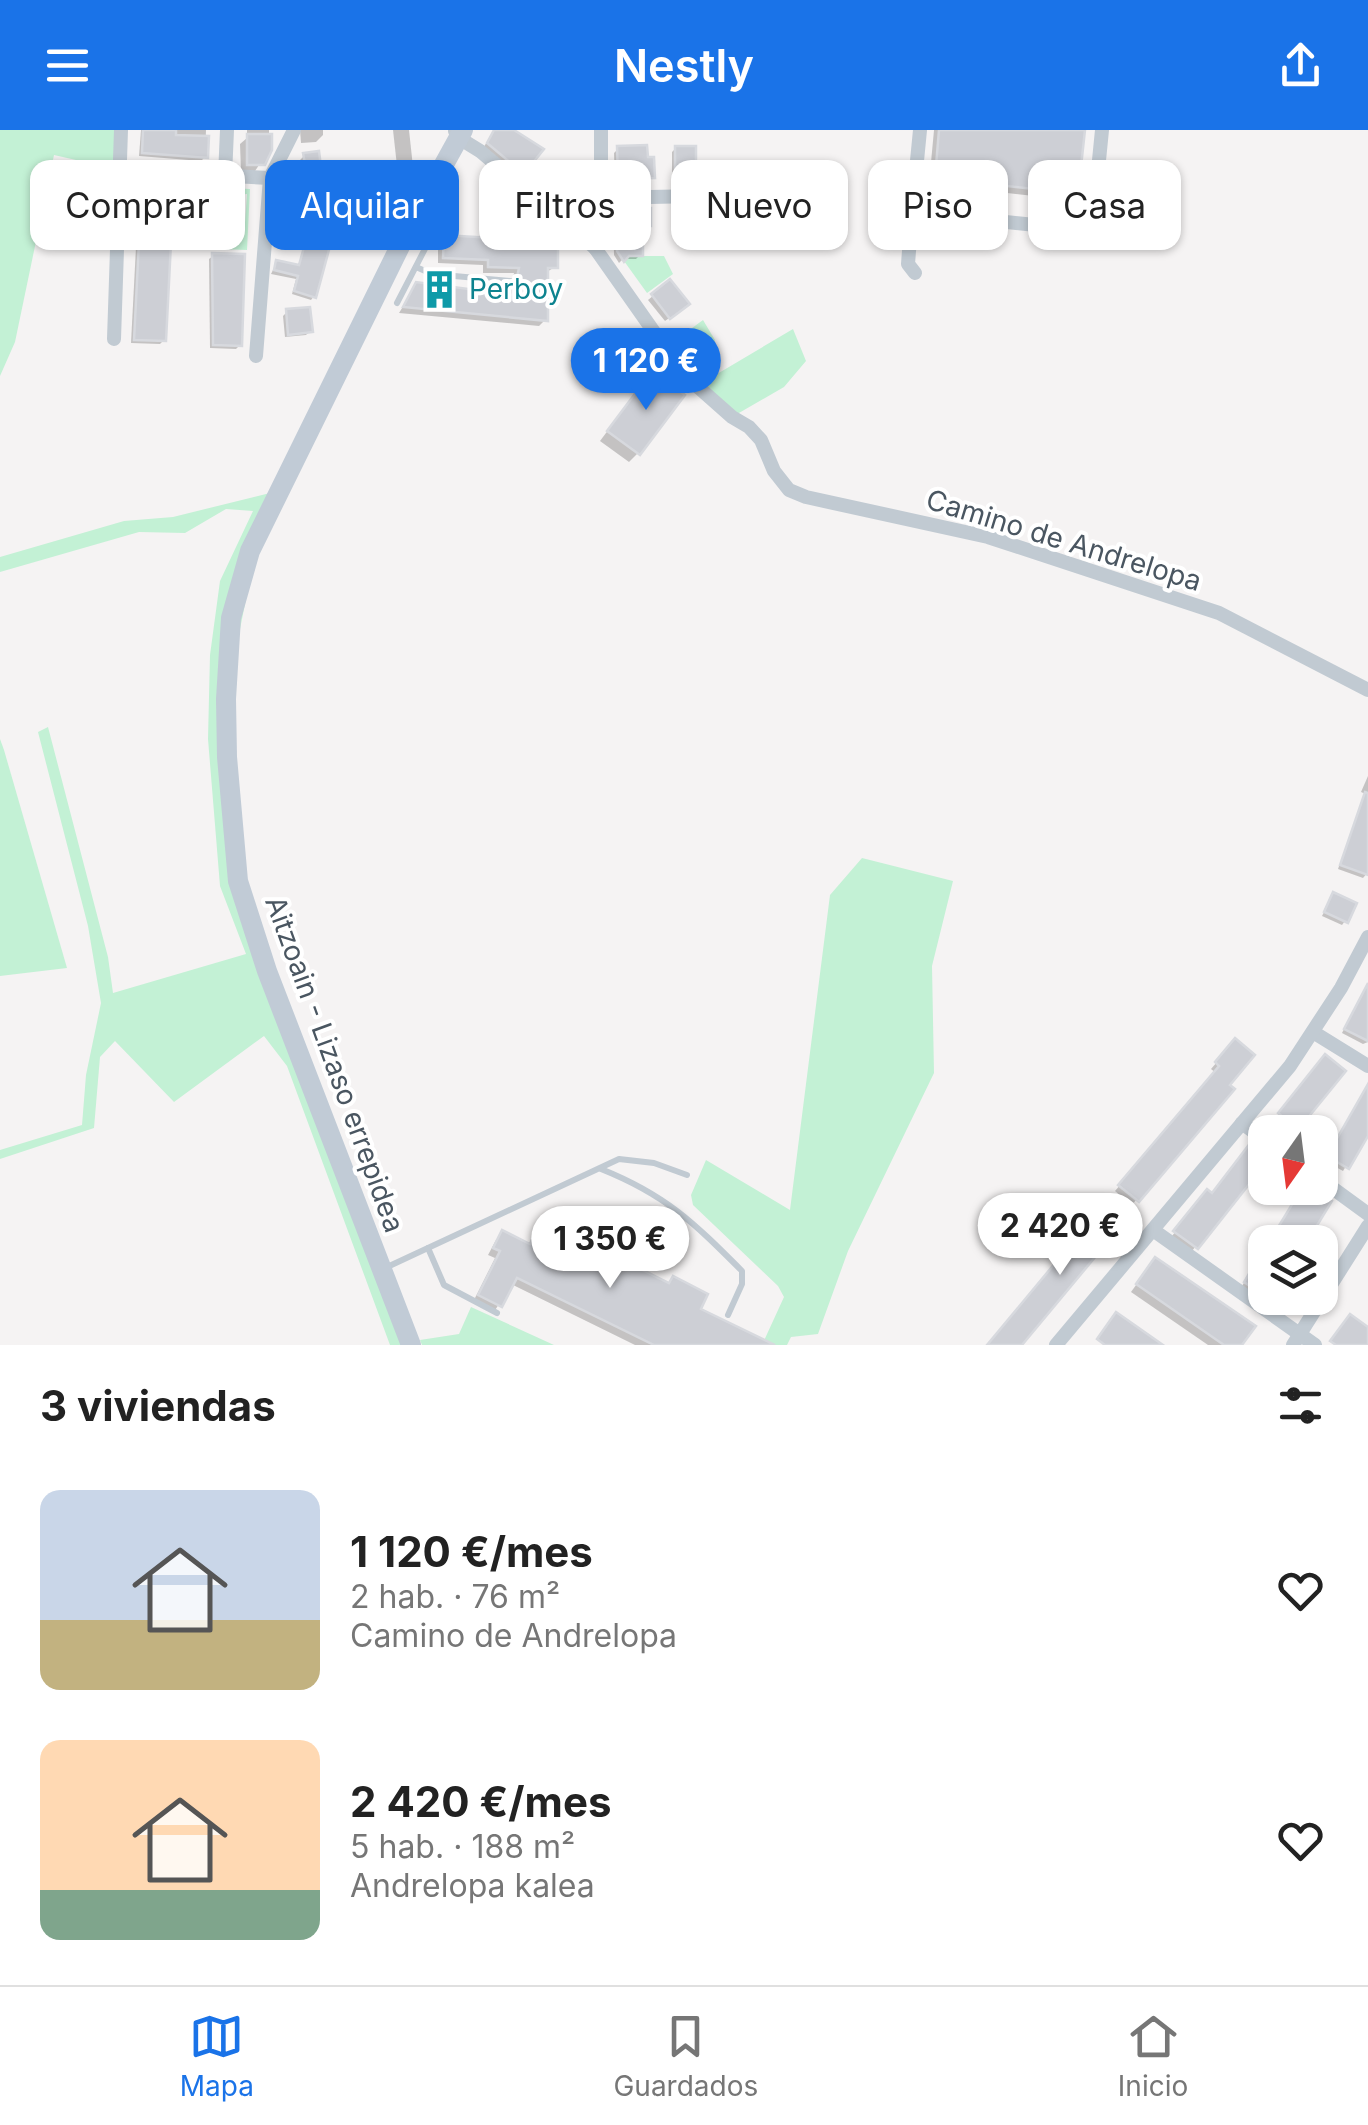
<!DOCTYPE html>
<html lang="es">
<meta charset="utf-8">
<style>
:root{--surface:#fff;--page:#f2f2f2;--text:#222;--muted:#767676;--line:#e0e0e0;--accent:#1a73e8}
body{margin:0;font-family:Inter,sans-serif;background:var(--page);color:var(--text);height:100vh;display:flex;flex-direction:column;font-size:38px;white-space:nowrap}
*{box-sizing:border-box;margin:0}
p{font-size:32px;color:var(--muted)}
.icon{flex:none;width:55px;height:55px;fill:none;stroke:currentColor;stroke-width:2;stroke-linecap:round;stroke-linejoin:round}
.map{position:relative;height:1215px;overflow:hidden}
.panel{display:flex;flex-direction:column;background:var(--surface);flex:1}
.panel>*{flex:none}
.banner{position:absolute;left:30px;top:30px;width:1310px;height:90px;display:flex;gap:20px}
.needle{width:65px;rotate:194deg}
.tools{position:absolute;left:1248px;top:985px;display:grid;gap:20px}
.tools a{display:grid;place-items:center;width:90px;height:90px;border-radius:20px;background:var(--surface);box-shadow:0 2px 8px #0004;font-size:50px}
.price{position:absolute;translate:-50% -85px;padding:0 22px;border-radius:35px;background:#fff;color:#222;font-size:32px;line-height:65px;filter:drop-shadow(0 2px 5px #0008)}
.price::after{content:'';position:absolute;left:50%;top:60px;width:30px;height:22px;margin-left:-15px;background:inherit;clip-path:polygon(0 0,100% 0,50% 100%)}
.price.current{background:var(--accent);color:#fff}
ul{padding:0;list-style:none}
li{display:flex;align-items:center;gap:30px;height:250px;padding:0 40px}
li span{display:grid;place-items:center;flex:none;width:280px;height:200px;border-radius:20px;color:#555}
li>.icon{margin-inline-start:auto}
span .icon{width:120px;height:120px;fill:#fffc;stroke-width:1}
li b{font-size:42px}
h2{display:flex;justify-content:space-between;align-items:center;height:120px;padding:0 40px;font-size:42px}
.chip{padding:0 35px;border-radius:20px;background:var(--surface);box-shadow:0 2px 8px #0004;font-size:35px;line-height:90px}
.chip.current{background:var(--accent);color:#fff}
header{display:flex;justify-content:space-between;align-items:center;height:130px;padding:0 40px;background:var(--accent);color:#fff;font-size:45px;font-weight:600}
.tabs{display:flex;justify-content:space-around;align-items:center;height:140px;border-top:2px solid var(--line);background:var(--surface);font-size:28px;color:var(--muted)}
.tabs a{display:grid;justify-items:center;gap:5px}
.tabs .current{color:var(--accent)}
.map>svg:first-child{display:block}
.green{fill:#c3f1d5;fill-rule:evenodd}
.shadow{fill:#0003}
.building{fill:#cdcfd5;stroke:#d7d9de;stroke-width:2.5}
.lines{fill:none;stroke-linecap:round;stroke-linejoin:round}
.lane{stroke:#c1cad2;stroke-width:6}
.street{stroke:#c1cad2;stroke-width:14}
.secondary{stroke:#c1cbd6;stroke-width:20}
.labels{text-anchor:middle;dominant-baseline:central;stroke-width:8;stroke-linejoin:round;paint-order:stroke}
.culture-label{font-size:28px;fill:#0d838f;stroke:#fff;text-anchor:start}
.street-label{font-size:28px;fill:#4a5661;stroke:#fff}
</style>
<header><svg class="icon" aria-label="menu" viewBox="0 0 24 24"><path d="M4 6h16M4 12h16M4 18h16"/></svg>Nestly<svg class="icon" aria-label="share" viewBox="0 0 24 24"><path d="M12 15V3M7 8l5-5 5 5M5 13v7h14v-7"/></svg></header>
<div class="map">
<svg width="1368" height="1215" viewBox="0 0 1368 1215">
<rect width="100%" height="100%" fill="#f5f3f3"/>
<!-- green -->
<g class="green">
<path d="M0 0H121L120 40 54 25 15 212 0 246Z"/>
<path d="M193 56 250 59 247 120 191 118ZM247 64 244 107 212 94 213 68Z"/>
<path d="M629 126H664L673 144 647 163 624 131Z"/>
<path d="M703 190 715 210 707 240 712 247 793 199 806 231 784 257 732 287 706 265 677 209Z"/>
<path d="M282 360 250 449 226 569 231 684 261 822 411 1215H390L287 936 264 906 174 972 115 911 100 927 94 998 0 1029V1020L82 995 86 945 101 873 88 796 38 602 48 597 108 827 113 863 246 824 220 756 208 609 210 525 220 451 253 381 226 379 185 403 139 402 0 442V427L124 391 173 387Z"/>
<path d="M0 609 4 620 67 838 0 846Z"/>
<path d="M862 728 953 751 932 836 934 943 848 1121 818 1204 791 1207 787 1215H762L784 1167 778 1156 693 1075 691 1065 706 1030 790 1080 830 765Z"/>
<path d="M471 1177 554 1215H422L420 1210 459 1204Z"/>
</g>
<!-- shadow -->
<g class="shadow">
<path d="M141 0H206L205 27 201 31 139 26Z"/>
<path d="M247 0H269V20L255 41H241L240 14 247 8Z"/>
<path d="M300 0H323V5L316 12 301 13Z"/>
<path d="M393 0H409L413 37 407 44 398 45Z"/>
<path d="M494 0H510L522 42 516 48 482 20Z"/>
<path d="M934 0H1082L1076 63 1069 70 929 54Z"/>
<path d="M676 18 694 46 690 50H672V22Z"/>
<path d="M618 19 652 47 648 51 615 52 614 23Z"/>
<path d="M304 26 321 52 315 58 276 63 284 43 290 37 299 36V31Z"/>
<path d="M143 55 164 210 160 214 131 213 139 59Z"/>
<path d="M280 66 304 87 298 93 273 86 274 72Z"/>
<path d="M384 66 390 68 385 83 379 81Z"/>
<path d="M495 74 555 137 545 143V190L539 196 399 183 417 154 509 167 514 143H483V135L438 133V114L445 108 488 110V80Z"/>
<path d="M617 81 648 95 640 99V125L636 129H623L619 133 614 125 613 85Z"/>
<path d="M310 101 314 166 311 170 292 164 296 149 271 144 277 132 298 137Z"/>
<path d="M213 126 240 215 236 219 210 218 209 129Z"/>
<path d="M670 152 683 178 665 191 648 170Z"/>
<path d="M287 182 310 201 306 205 285 207 283 186Z"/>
<path d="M643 254 638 323 629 332 600 311Z"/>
<path d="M1368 646V665L1361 662Z"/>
<path d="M1368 684V742L1363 748 1338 739 1357 686Z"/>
<path d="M1333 765 1345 791 1342 795 1322 786Z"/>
<path d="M1368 854V912L1363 914 1342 903Z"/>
<path d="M1230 917 1227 956 1132 1075 1115 1061 1216 943 1211 939Z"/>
<path d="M1322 932 1297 998 1293 1002 1276 988Z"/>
<path d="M1368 968V1000L1343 1041 1325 1031 1360 970Z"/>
<path d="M1265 1026 1192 1121 1172 1106 1204 1066H1211Z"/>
<path d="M539 1099 698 1180 759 1215H635L511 1154 494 1182 473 1172 495 1128 488 1125 496 1110 502 1103 527 1116Z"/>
<path d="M1265 1119V1168H1271L1266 1173 1242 1156Z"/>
<path d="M1149 1137 1239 1215H1208L1131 1162Z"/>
</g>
<!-- building -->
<g class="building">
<path d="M143 0H176V5L209 6 208 28 142 23Z"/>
<path d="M494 0H514L544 19 524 44 487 13Z"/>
<path d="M939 0H1085L1078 64 935 48Z"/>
<path d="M247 4H272V20L265 35H247Z"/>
<path d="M647 15 648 27H654L655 48 618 49 617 16Z"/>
<rect x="675" y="16" width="21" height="31"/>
<path d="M319 21 323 53 280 59 289 34H305L303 23Z"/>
<path d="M142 52 174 54 166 211 134 210Z"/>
<path d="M279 63 312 72 307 88 278 80Z"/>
<path d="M494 71 524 72 529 76V108H558V138H548V191L403 177 416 152 513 165 519 138 488 137V130L443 128 444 105 493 108Z"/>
<path d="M616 78H651V96H643V126H629L624 132 617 121Z"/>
<path d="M309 99 333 105 316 168 294 161 298 146 274 140 276 130 299 135Z"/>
<path d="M212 123 245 124 242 216 213 215Z"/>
<path d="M670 149 690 174 670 189 651 164Z"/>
<path d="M310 177 313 202 288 205 286 179Z"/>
<path d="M652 241 685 265 640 325 607 301Z"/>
<path d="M1365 662 1368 663V745L1340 735Z"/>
<path d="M1333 762 1357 773 1348 793 1324 782Z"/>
<path d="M1368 853V911L1344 899Z"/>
<path d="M1235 908 1255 925 1230 955 1235 959 1139 1072 1118 1055 1219 936 1215 932Z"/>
<path d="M1325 924 1346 941 1298 1000 1278 983Z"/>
<path d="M1368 954V1006L1349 1039 1327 1026Z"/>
<path d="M1251 1012 1265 1022V1034L1198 1119 1173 1101 1207 1059 1212 1063Z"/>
<path d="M1302 1058H1311L1332 1071 1307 1112H1269Z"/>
<path d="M1105 1073 1126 1090 1022 1215H987Z"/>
<path d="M538 1096 575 1114 578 1108 669 1153 673 1146 708 1164 701 1179 775 1215H654L517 1148 502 1177 478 1165 500 1121 493 1118 502 1100 530 1114Z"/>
<path d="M1265 1117V1166L1244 1152Z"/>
<path d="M1155 1127 1256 1196 1242 1215H1224L1136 1154Z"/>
<path d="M1116 1182 1163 1215H1105L1097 1209Z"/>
<path d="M1350 1184 1368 1197V1215H1336L1330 1211Z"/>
</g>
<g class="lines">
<!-- lane -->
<g class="lane">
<path d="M416 137 432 144 510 151"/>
<path d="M397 173 429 111V101L422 89"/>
<path d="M601 1039C666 1065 693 1092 742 1141V1154L728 1185"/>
<path d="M428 1118 444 1155 497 1183"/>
<path d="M385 1138 619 1029 654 1033 687 1045"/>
</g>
<!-- street -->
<g class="street">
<path d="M920 0 912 82 1092 101 1102 0"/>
<path d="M455 1 459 8 480 21 595 118 659 209 697 256 732 287 749 297 761 310 774 341 789 360 806 367 988 407 1219 483 1368 560"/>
<path d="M120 40 270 48"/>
<path d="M225 46 227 0"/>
<path d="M602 68 698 66"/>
<path d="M912 82 908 134 915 143"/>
<path d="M595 118 601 105V0"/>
<path d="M114 209 121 0"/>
<path d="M256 226 270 48 294 0"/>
<path d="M1313 902 1368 936"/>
<path d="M1242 993 1265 1010"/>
<path d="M1320 1049 1368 1084"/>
<path d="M1153 1100 1315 1215"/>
<path d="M1056 1215 1290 936 1341 858 1368 807"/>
<path d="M1293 1215 1368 1096"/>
</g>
<!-- secondary -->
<path class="secondary" d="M411 1215 267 841 238 751 227 627 226 569 231 488 250 421 410 96 463 0"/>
</g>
<!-- icons -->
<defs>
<symbol id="building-bare" viewBox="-9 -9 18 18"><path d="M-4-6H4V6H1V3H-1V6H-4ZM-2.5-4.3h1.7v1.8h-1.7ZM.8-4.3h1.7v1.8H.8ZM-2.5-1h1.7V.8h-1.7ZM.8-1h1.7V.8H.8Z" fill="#0f9aa8" stroke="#fff" stroke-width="2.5" paint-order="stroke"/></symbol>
</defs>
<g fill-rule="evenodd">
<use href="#building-bare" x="412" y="132" width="55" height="55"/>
</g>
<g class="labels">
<!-- culture labels -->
<g class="culture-label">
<text x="469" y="159">Perboy</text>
</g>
<!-- street labels -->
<g class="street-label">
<text transform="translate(1064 410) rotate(17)">Camino de Andrelopa</text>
<text transform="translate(335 934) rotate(70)">Aitzoain - Lizaso errepidea</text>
</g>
</g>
</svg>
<div class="tools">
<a><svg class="needle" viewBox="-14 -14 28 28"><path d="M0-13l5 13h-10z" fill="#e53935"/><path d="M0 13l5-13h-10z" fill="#767676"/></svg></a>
<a><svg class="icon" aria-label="layers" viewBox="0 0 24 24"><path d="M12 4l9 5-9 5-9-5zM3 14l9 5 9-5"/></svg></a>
</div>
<b class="price current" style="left:646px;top:283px">1 120 €</b>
<b class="price" style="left:1060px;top:1148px">2 420 €</b>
<b class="price" style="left:610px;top:1161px">1 350 €</b>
<div class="banner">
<a class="chip">Comprar</a>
<a class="chip current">Alquilar</a>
<a class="chip">Filtros</a>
<a class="chip">Nuevo</a>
<a class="chip">Piso</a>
<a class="chip">Casa</a>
</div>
</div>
<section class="panel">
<h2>3 viviendas<svg class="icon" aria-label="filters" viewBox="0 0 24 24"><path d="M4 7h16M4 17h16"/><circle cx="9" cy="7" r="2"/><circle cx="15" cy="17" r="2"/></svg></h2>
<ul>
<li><span style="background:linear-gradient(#c9d6e8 65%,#c2b280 0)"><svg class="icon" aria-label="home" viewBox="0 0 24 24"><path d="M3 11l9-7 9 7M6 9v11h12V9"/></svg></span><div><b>1 120 €/mes</b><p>2 hab. · 76 m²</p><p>Camino de Andrelopa</p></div><svg class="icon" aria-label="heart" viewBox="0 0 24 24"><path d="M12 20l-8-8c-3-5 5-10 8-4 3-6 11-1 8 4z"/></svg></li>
<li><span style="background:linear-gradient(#ffd9b3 75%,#7fa58c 0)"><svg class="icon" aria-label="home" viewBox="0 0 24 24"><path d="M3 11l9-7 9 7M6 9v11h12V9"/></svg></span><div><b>2 420 €/mes</b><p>5 hab. · 188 m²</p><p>Andrelopa kalea</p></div><svg class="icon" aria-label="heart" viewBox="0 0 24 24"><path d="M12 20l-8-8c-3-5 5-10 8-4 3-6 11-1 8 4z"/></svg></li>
</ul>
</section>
<nav class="tabs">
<a class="current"><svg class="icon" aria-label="map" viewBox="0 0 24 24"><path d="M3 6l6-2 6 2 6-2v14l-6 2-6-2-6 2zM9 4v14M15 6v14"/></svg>Mapa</a>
<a><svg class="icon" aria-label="saved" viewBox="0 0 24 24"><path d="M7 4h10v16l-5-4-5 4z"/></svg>Guardados</a>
<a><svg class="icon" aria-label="home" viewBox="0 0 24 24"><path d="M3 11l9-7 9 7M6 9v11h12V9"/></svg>Inicio</a>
</nav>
